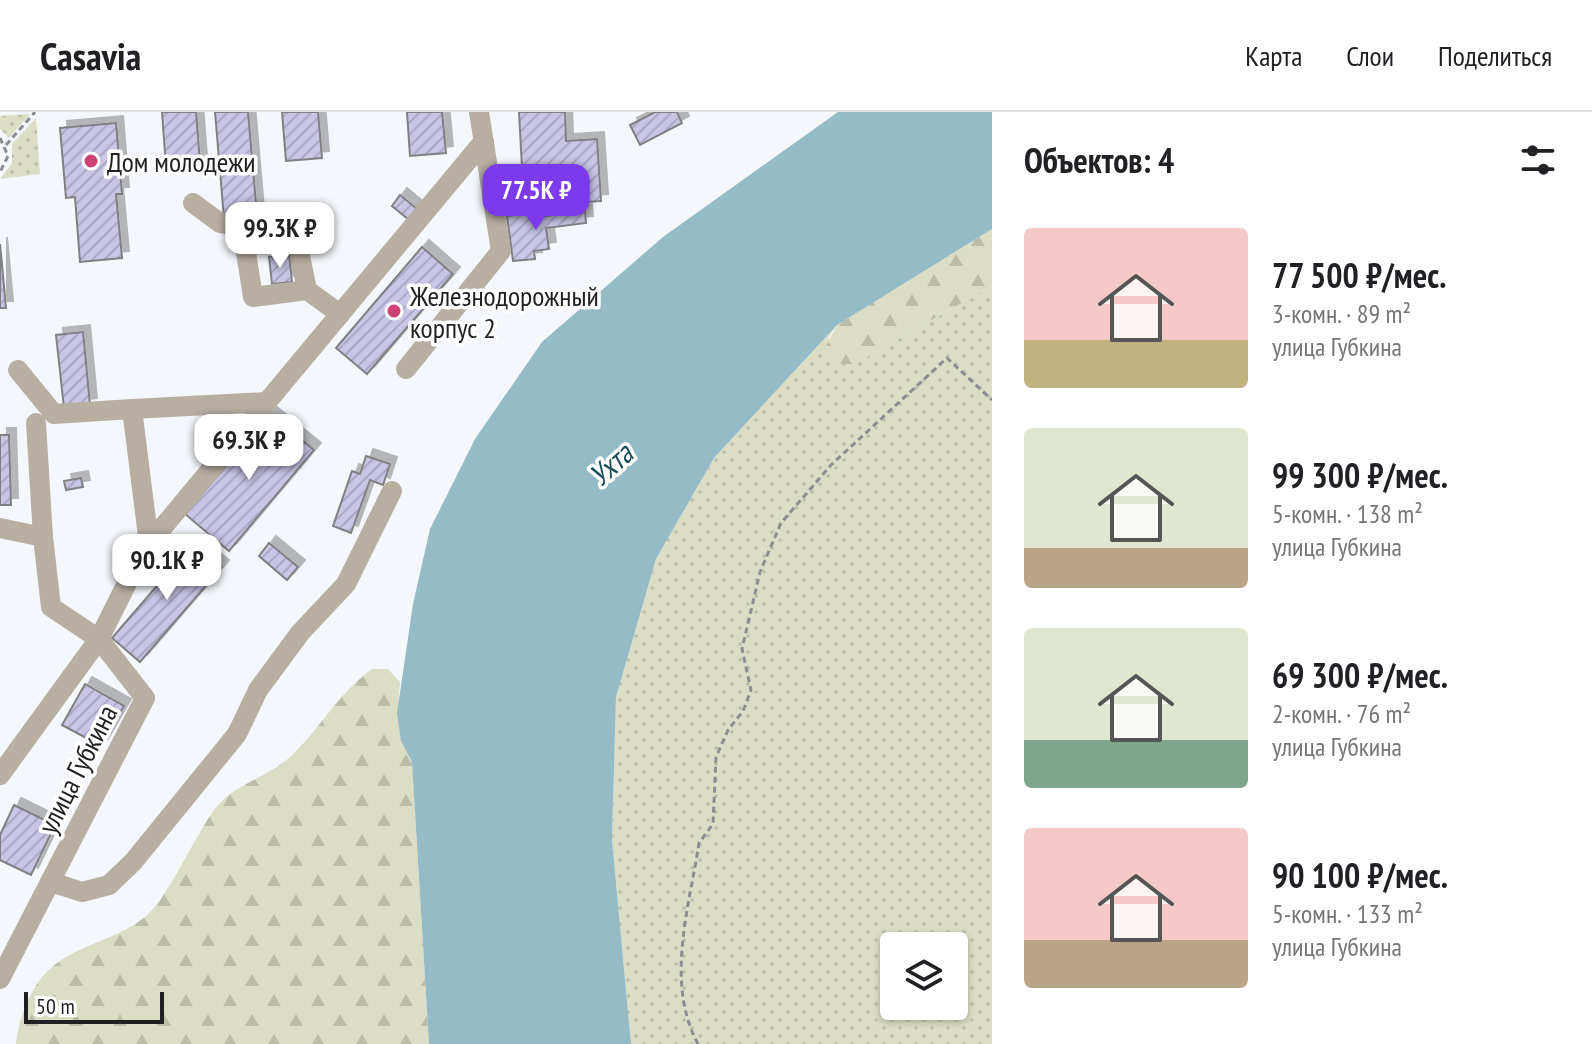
<!DOCTYPE html>
<html lang="ru">
<meta charset="utf-8">
<style>
:root{--surface:#fff;--page:#f6f6f6;--text:#202124;--muted:#757577;--line:#e0e0e0;--accent:#7c3aed}
body{margin:0;font-family:"PT Sans Narrow",sans-serif;background:var(--page);color:var(--text);height:100vh;display:flex;flex-direction:column;font-size:30px;white-space:nowrap}
*{box-sizing:border-box;margin:0}
p{font-size:26px;color:var(--muted)}
.icon{flex:none;width:44px;height:44px;fill:none;stroke:currentColor;stroke-width:2;stroke-linecap:round;stroke-linejoin:round}
.map{position:relative;flex:1;overflow:hidden}
.side{display:flex;flex-direction:column;background:var(--surface);width:600px}
.side>*{flex:none}
.controls{position:absolute;left:880px;top:820px;display:grid;gap:16px}
.controls a{display:grid;place-items:center;width:88px;height:88px;border-radius:8px;background:var(--surface);box-shadow:0 2px 6px #0004;font-size:40px}
.scale{position:absolute;left:24px;bottom:20px;width:140px;box-sizing:border-box;padding-left:8px;border:4px solid #1f2022;border-top:0;font-size:22px;line-height:28px;white-space:nowrap;color:#1f2022;-webkit-text-stroke:6px #fff;paint-order:stroke}
.price{position:absolute;translate:-50% -68px;padding:0 18px;border-radius:16px;background:#fff;color:#222;font-size:26px;line-height:52px;filter:drop-shadow(0 2px 4px #0008)}
.price::after{content:'';position:absolute;left:50%;top:48px;width:24px;height:18px;margin-left:-12px;background:inherit;clip-path:polygon(0 0,100% 0,50% 100%)}
.price.active{background:var(--accent);color:#fff}
ul{padding:0;list-style:none}
li{display:flex;align-items:center;gap:24px;height:200px;padding:0 32px}
li span{display:grid;place-items:center;flex:none;width:224px;height:160px;border-radius:8px;color:#555}
li>.icon{margin-inline-start:auto}
span .icon{width:96px;height:96px;fill:#fffc;stroke-width:1}
li b{font-size:34px}
h2{display:flex;justify-content:space-between;align-items:center;height:96px;padding:0 32px;font-size:34px}
header{display:flex;align-items:center;gap:48px;box-sizing:border-box;height:112px;padding:0 40px;background:var(--surface);border-bottom:2px solid var(--line)}
header strong{font-size:38px}
nav{display:flex;gap:44px;margin-inline-start:auto;font-size:28px}
main{display:flex;flex:1;min-height:0}
.map>svg:first-child{display:block}
.grass{fill:url(#grass-dots);fill-rule:evenodd}
.forest{fill:url(#forest-firs)}
.water{fill:#95bbc7}
.building{fill:url(#building-hatch);stroke:#808084;stroke-width:2;filter:url(#shadow)}
.lines{fill:none;stroke-linecap:round;stroke-linejoin:round}
.path{stroke:#8b8d90;stroke-width:3;stroke-dasharray:6 4;stroke-linecap:butt}
.minor{stroke:#b8afa3;stroke-width:20}
.poi-dot{fill:#ce4275;stroke:#fff;stroke-width:3}
.labels{text-anchor:middle;dominant-baseline:central;stroke-width:7;stroke-linejoin:round;paint-order:stroke}
.poi-label{font-size:28px;fill:#1f2022;stroke:#fff;text-anchor:start}
.street-label{font-size:28px;fill:#1f2022;stroke:#fff}
.water-label{font-size:30px;font-style:italic;fill:#184d5b;stroke:#fff}
</style>
<header>
<strong>Casavia</strong>
<nav><a>Карта</a><a>Слои</a><a>Поделиться</a></nav>
</header>
<main>
<div class="map">
<svg width="992" height="932" viewBox="0 0 992 932">
<defs>
<pattern id="grass-dots" width="8" height="8" patternUnits="userSpaceOnUse" patternTransform="scale(2)"><rect width="8" height="8" fill="#dbddc5"/><path d="M2 2h.1M6 6h.1" fill="none" stroke="#bcbda9" stroke-width="1.8" stroke-linecap="round"/></pattern>
<pattern id="forest-firs" width="22" height="20" patternUnits="userSpaceOnUse" patternTransform="scale(2)"><rect width="22" height="20" fill="#dbddc5"/><path d="M5 1l3.5 6h-7zM16 11l3.5 6h-7z" fill="#bcbda9"/></pattern>
<pattern id="building-hatch" width="6" height="6" patternUnits="userSpaceOnUse" patternTransform="scale(2)"><rect width="6" height="6" fill="#c8c5e5"/><path d="M-1 1l2-2M0 6l6-6M5 7l2-2" fill="none" stroke="#aba9c4"/></pattern>
<filter id="shadow"><feDropShadow dx="7" dy="-7" stdDeviation="0" flood-color="#0004"/></filter>
</defs>
<rect width="100%" height="100%" fill="#f4f7fb"/>
<!-- grass -->
<g class="grass">
<path d="M30 2 9 26 0 17V4Z"/>
<path d="M36 6 40 62 0 67 12 51V32Z"/>
<path d="M992 174V932H631L612 728 616 585 656 447 714 346 837 213 828 226 854 252ZM894 834H954V894H894Z"/>
</g>
<!-- forest -->
<g class="forest">
<path d="M992 117V174L854 252H839L824 238 837 213Z"/>
<path d="M372 557H388L400 570C397 600 398 623 412 650L429 932H16C17 912 29 881 42 865 70 832 114 831 146 804 168 786 195 723 215 697 234 672 266 666 289 646 320 618 336 583 372 557Z"/>
</g>
<!-- water -->
<path class="water" d="M838 0H992V117L837 213 714 346 656 447 616 585 612 728 631 932H429L412 650 401 629 397 601 413 492 430 417 475 327 542 230 663 125Z"/>
<!-- building -->
<g class="building">
<path d="M162 0H196L200 51 166 54Z"/>
<path d="M215 0H248L257 103 224 106Z"/>
<path d="M282 0H318L322 46 286 49Z"/>
<path d="M407 0H442L446 41 410 44Z"/>
<path d="M519 0H565L566 29 597 27 601 89 524 94Z"/>
<path d="M655 0H677L682 11 640 33 630 13Z"/>
<path d="M116 11 122 82H116L122 146 80 150 75 85 66 86 60 16Z"/>
<path d="M400 83 417 97 408 107 392 94Z"/>
<path d="M585 99 586 111 546 116 549 137 534 139 535 147 513 149 507 104 529 101V106Z"/>
<path d="M0 132 6 196H0Z"/>
<path d="M422 135 453 162 367 262 336 236Z"/>
<path d="M289 143 292 170 272 172 269 145Z"/>
<path d="M83 220 90 293 64 296 56 223Z"/>
<path d="M270 302 314 338 229 439 185 402Z"/>
<path d="M0 323H9L11 393H0Z"/>
<path d="M366 344 390 352 383 373 370 368 351 421 333 414 352 359 360 362Z"/>
<path d="M81 366 83 375 66 378 64 369Z"/>
<path d="M194 431 222 455 140 550 112 526Z"/>
<path d="M269 431 298 455 287 468 259 444Z"/>
<path d="M85 572 124 594 101 634 62 613Z"/>
<path d="M14 693 55 713 31 763 0 748V723Z"/>
</g>
<g class="lines">
<!-- path -->
<g class="path">
<path d="M0 26 8 44 0 60"/>
<path d="M6 33 35 0"/>
<path d="M698 932C665 871 689 796 699 731L713 712 716 645 728 618 743 599 751 578 742 537 760 460 781 411 831 353 947 246 992 288"/>
</g>
<!-- minor -->
<g class="minor">
<path d="M193 91 220 111 242 115"/>
<path d="M307 178 298 134 242 115 253 185 307 178 340 202"/>
<path d="M406 257 501 139 479 0"/>
<path d="M18 258 54 302 132 297 149 432"/>
<path d="M132 297 267 290"/>
<path d="M36 311 43 425"/>
<path d="M0 416 43 425 51 495 99 527 0 663"/>
<path d="M51 770 82 780 109 773 133 750 237 622 258 578 300 521 346 472 392 379"/>
<path d="M0 867 145 586 99 527 143 439 484 29"/>
</g>
</g>
<!-- markers -->
<g class="poi-dot">
<circle cx="91" cy="49" r="8"/>
<circle cx="394" cy="199" r="8"/>
</g>
<g class="labels">
<!-- poi labels -->
<g class="poi-label">
<text x="107" y="49">Дом молодежи</text>
<text x="410" y="183">Железнодорожный<tspan x="410" dy="32">корпус 2</tspan></text>
</g>
<!-- street labels -->
<g class="street-label">
<text transform="translate(77 657) rotate(-63)">улица Губкина</text>
</g>
<!-- water labels -->
<g class="water-label">
<text transform="translate(610 352) rotate(-42)">Ухта</text>
</g>
</g>
</svg>
<div class="controls">
<a><svg class="icon" aria-label="layers" viewBox="0 0 24 24"><path d="M12 4l9 5-9 5-9-5zM3 14l9 5 9-5"/></svg></a>
</div>
<div class="scale">50 m</div>
<b class="price active" style="left:536px;top:120px">77.5K ₽</b>
<b class="price" style="left:280px;top:158px">99.3K ₽</b>
<b class="price" style="left:249px;top:370px">69.3K ₽</b>
<b class="price" style="left:167px;top:490px">90.1K ₽</b>
</div>
<section class="side">
<h2>Объектов: 4<svg class="icon" aria-label="filters" viewBox="0 0 24 24"><path d="M4 7h16M4 17h16"/><circle cx="9" cy="7" r="2"/><circle cx="15" cy="17" r="2"/></svg></h2>
<ul>
<li><span style="background:linear-gradient(#f6c9c9 70%,#c2b280 0)"><svg class="icon" aria-label="home" viewBox="0 0 24 24"><path d="M3 11l9-7 9 7M6 9v11h12V9"/></svg></span><div><b>77 500 ₽/мес.</b><p>3-комн. · 89 m²</p><p>улица Губкина</p></div></li>
<li><span style="background:linear-gradient(#dfe7d0 75%,#b9a48a 0)"><svg class="icon" aria-label="home" viewBox="0 0 24 24"><path d="M3 11l9-7 9 7M6 9v11h12V9"/></svg></span><div><b>99 300 ₽/мес.</b><p>5-комн. · 138 m²</p><p>улица Губкина</p></div></li>
<li><span style="background:linear-gradient(#dfe7d0 70%,#7fa58c 0)"><svg class="icon" aria-label="home" viewBox="0 0 24 24"><path d="M3 11l9-7 9 7M6 9v11h12V9"/></svg></span><div><b>69 300 ₽/мес.</b><p>2-комн. · 76 m²</p><p>улица Губкина</p></div></li>
<li><span style="background:linear-gradient(#f6c9c9 70%,#b9a48a 0)"><svg class="icon" aria-label="home" viewBox="0 0 24 24"><path d="M3 11l9-7 9 7M6 9v11h12V9"/></svg></span><div><b>90 100 ₽/мес.</b><p>5-комн. · 133 m²</p><p>улица Губкина</p></div></li>
</ul>
</section>
</main>
